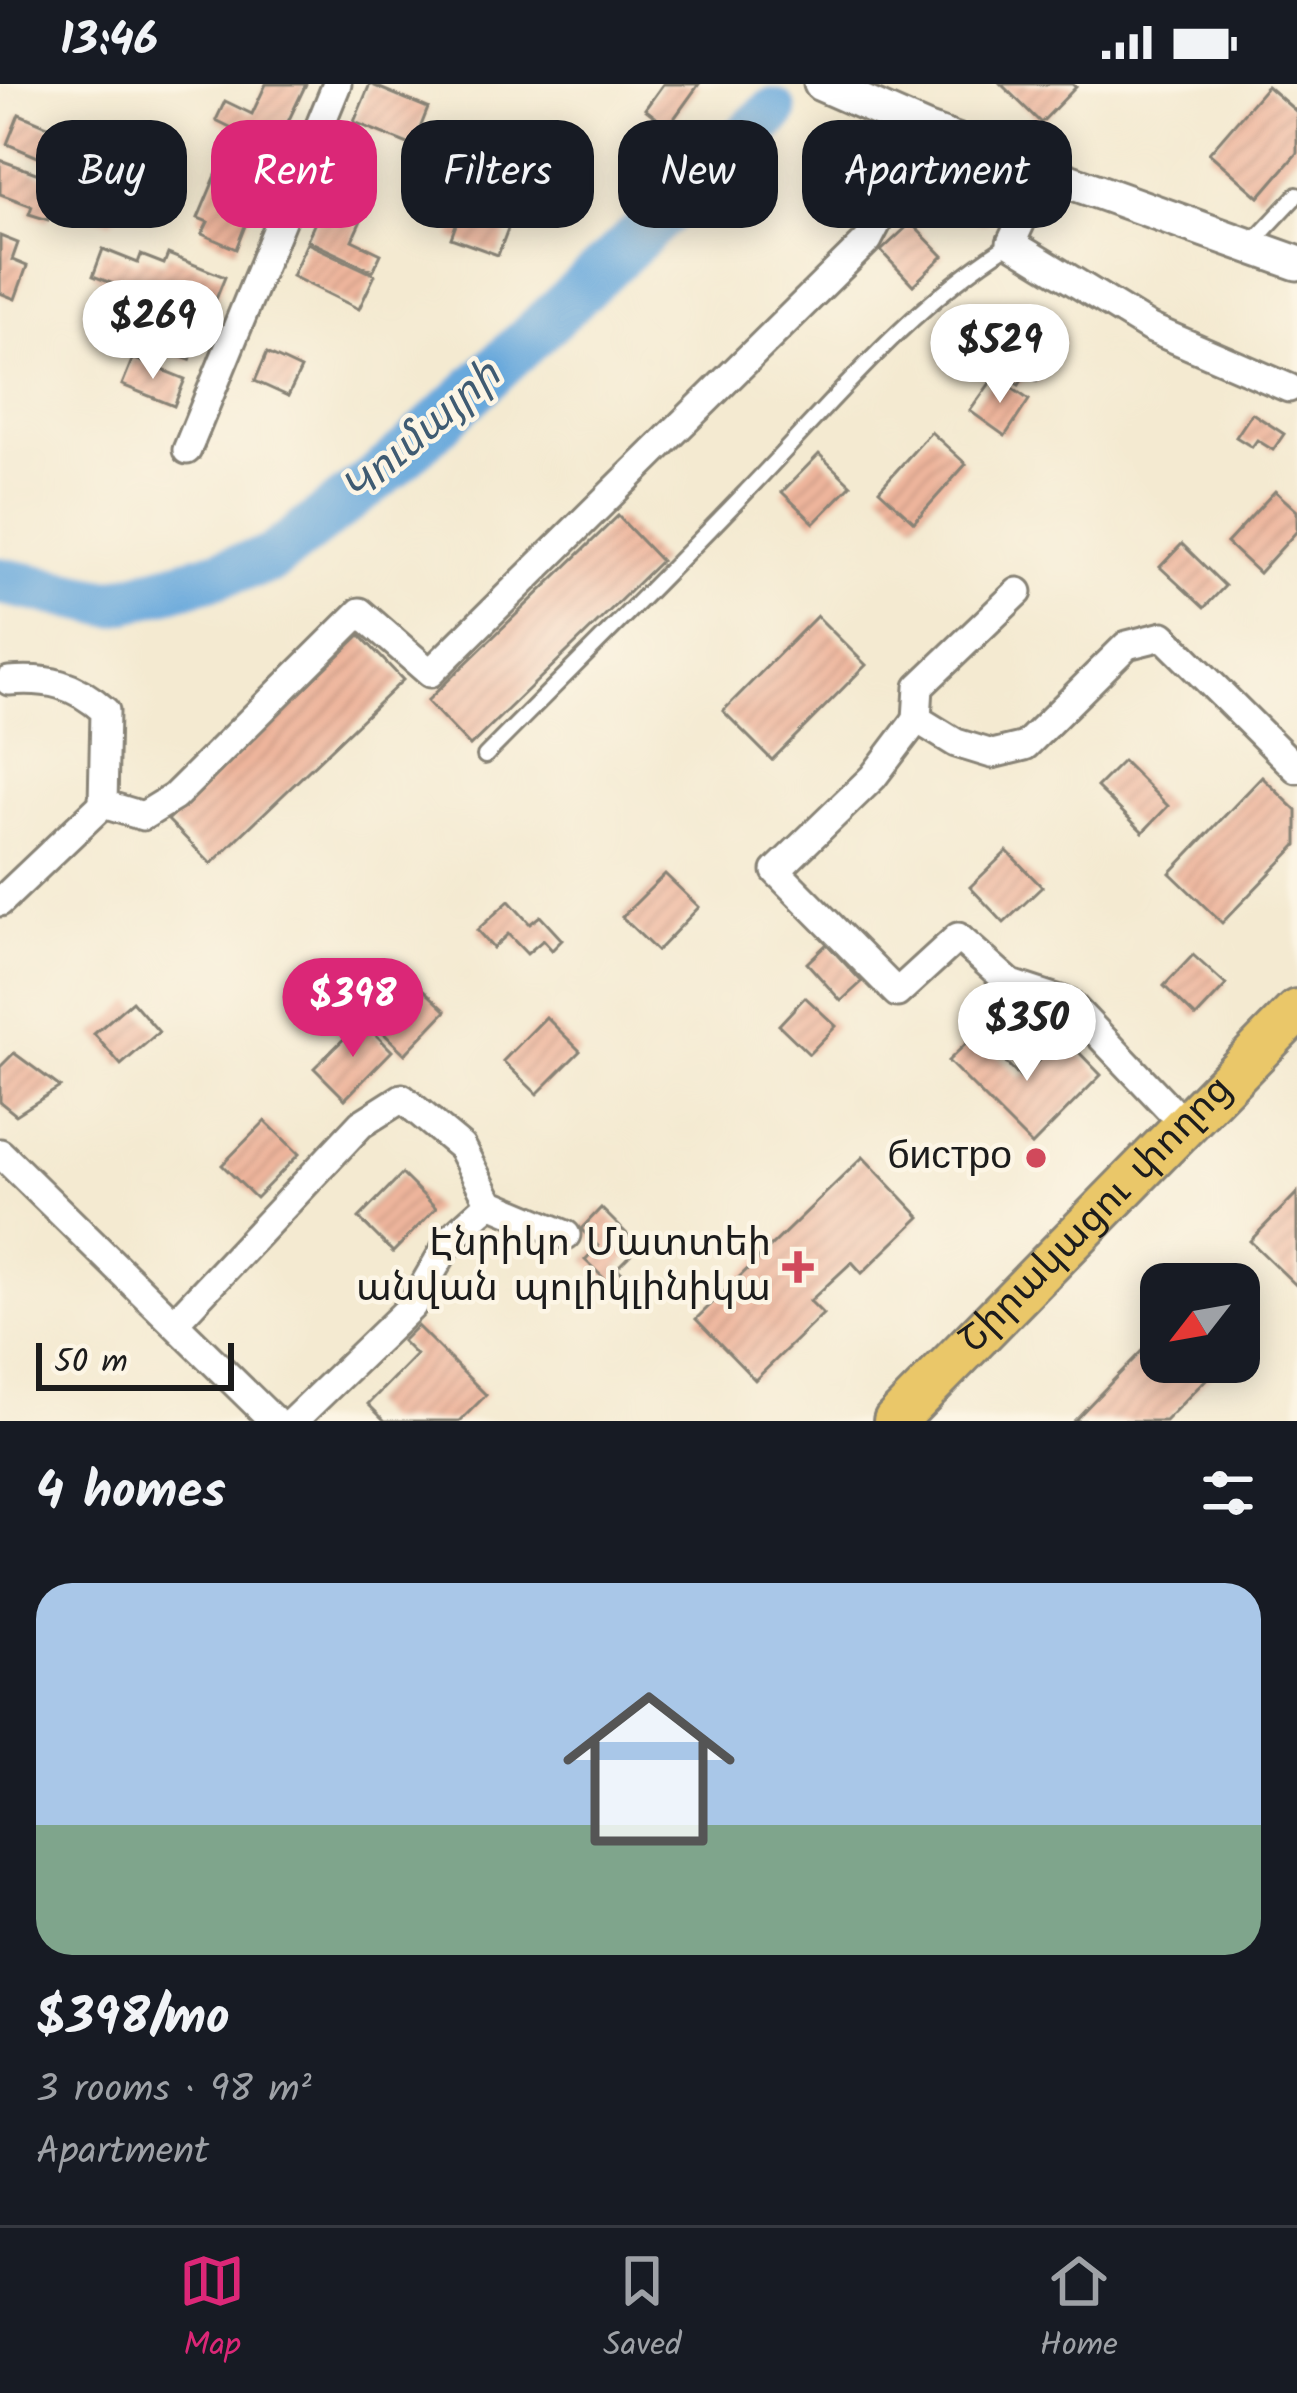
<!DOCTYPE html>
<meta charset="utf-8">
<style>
:root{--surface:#171b24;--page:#20242c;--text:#f1f3f6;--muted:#9ea1a6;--line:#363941;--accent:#db2777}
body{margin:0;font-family:Kalam,"Noto Sans Armenian",sans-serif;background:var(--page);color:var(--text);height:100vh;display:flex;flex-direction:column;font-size:45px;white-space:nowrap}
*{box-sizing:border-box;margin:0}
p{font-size:39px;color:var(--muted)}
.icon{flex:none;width:66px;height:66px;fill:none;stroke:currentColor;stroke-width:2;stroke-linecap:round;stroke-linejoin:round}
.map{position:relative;height:1337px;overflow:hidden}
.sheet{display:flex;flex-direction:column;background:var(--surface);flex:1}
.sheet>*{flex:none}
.hud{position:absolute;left:36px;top:36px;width:1227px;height:108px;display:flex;gap:24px}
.needle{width:78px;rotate:239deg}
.buttons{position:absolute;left:1140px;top:1179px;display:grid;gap:24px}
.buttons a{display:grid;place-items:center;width:120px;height:120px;border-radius:24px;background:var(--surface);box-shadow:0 6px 30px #0003;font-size:60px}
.scale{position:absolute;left:36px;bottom:30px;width:198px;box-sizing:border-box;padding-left:12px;border:6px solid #1c1c1c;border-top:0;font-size:33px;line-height:42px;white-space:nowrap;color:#1c1c1c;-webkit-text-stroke:9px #fcf5e5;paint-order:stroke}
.price{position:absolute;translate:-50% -102px;padding:0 27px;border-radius:42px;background:#fff;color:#222;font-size:39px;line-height:78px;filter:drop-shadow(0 3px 6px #0008)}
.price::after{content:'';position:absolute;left:50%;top:72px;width:36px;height:27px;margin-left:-18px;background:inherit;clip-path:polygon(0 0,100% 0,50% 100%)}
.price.active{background:var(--accent);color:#fff}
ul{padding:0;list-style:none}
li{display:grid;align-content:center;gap:24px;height:636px;padding:0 36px}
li+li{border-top:3px solid var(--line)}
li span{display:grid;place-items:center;height:372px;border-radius:36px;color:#555}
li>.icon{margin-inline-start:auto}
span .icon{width:216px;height:216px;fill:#fffc;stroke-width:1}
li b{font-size:51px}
h2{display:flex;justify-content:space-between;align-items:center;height:144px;padding:0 36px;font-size:51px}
.chip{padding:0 42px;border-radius:36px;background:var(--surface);box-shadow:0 6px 30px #0003;font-size:42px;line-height:108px}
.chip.active{background:var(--accent);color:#fff}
.status{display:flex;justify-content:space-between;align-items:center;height:84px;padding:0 60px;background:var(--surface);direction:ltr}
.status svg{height:33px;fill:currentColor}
.tabs{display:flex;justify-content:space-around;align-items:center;height:168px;border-top:3px solid var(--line);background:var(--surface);font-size:33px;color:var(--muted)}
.tabs a{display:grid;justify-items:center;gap:6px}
.tabs .active{color:var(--accent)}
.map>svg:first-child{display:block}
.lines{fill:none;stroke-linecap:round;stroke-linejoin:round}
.river{stroke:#69a9dc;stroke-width:48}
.building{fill:url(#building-hatch)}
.service-casing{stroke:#888376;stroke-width:20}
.minor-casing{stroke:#888376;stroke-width:33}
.tertiary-casing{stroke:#888376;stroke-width:39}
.primary-casing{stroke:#888376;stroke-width:48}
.service{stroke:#fff;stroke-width:14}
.minor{stroke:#fff;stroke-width:27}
.tertiary{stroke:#fff;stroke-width:33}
.primary{stroke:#eac769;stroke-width:42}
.poi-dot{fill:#d1495b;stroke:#fcf5e5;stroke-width:4.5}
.labels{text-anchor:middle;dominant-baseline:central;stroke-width:9;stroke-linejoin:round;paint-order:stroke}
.poi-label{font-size:39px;fill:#1c1c1c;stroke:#fcf5e5;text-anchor:end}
.street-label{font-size:39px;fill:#1c1c1c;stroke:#fcf5e5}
.water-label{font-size:42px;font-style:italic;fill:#3f5b72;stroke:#fcf5e5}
</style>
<div class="status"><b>13:46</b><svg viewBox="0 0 49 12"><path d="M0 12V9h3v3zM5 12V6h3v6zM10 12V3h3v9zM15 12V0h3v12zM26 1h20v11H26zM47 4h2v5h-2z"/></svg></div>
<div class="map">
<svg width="1297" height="1337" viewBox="0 0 1297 1337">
<defs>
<pattern id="building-hatch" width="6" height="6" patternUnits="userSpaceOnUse" patternTransform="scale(3)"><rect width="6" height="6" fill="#eeb59c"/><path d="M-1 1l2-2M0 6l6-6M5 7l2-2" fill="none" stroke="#cc9b86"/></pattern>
</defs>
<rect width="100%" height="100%" fill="#fcf5e5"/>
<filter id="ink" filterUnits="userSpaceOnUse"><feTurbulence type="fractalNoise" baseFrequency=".00833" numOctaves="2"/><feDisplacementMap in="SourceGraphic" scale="24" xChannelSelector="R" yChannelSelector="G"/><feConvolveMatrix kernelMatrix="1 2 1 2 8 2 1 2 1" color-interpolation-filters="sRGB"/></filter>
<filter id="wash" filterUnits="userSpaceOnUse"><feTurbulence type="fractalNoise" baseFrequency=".004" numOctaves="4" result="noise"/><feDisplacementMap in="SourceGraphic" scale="48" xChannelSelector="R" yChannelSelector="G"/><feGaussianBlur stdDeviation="2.7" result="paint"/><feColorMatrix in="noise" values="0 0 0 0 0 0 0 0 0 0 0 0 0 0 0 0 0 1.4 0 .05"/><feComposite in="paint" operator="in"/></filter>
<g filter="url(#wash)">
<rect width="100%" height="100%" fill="#f4ead1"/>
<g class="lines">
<!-- river -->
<path class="river" d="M0 497 111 519 271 475 393 381 773 28"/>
</g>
<g id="blocks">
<!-- building -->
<g class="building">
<path d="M266 0H306L275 65 216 36 225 17 252 30Z"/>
<path d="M370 0 428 24 413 62 354 38Z"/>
<path d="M663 0H699L668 43 645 25Z"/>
<path d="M1001 0H1072L1076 3 1041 39Z"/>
<path d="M1267 2 1297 28V69L1259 113 1209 69Z"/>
<path d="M19 30 64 49 52 79 7 60Z"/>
<path d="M230 58 247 65 241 81 265 90 236 165 202 150 208 138 198 134Z"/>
<path d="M0 76 61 98 48 136 29 130 32 122 0 110Z"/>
<path d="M109 85 128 91 112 138 56 119 66 90 83 95 86 87 106 94Z"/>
<path d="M952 93 995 106 985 139 942 125Z"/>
<path d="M327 112 364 130 352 156 381 170 373 187 307 156Z"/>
<path d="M465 116 512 134 498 171 451 154Z"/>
<path d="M911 139 943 172 913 201 881 167Z"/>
<path d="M0 152 18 159 12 176 27 182 15 215 0 209Z"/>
<path d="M307 159 375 191 359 225 292 192Z"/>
<path d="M103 165 138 179 141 171 164 180 168 170 225 193 207 237 93 192Z"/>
<path d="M150 220 203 241 190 276 152 262 160 240 145 234Z"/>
<path d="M1033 236 1064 256 1037 297 1026 290 1019 301 999 289Z"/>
<path d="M267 269 301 285 288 312 255 297Z"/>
<path d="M133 274 185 295 174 322 122 301Z"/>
<path d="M995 292 1029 316 1005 352 970 327Z"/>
<path d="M1252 329 1284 350 1273 366 1257 356 1252 363 1236 353Z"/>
<path d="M931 348 966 380 914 438 879 406Z"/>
<path d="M819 370 851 401 814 439 782 408Z"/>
<path d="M1275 407 1297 427V447L1259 489 1227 459Z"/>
<path d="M618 432 661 477 470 662 427 617Z"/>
<path d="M1182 460 1225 502 1204 524 1160 483Z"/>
<path d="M817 532 866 581 772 676 723 627Z"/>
<path d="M360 551 403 596 211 780 168 736Z"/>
<path d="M1123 677 1168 722 1143 748 1097 703Z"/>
<path d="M1262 693 1297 727V761L1222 839 1170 789Z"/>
<path d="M1007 767 1042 803 1004 839 970 803Z"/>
<path d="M665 790 699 823 657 867 622 833Z"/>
<path d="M509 817 530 840 540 832 562 856 552 866 543 856 527 870 508 850 493 864 477 846Z"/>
<path d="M827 860 862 898 841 917 807 879Z"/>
<path d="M1193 871 1226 901 1196 933 1164 902Z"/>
<path d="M412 895 446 927 405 970 371 937Z"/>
<path d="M805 913 836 942 809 970 779 941Z"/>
<path d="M132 917 159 948 121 981 94 950Z"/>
<path d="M546 933 580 967 537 1010 503 977Z"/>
<path d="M362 937 392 967 345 1015 314 984Z"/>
<path d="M977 949 1021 994 1063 952 1101 991 1032 1061 948 977Z"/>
<path d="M14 969 60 1003 16 1031 0 1018V983Z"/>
<path d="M265 1037 299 1070 256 1114 222 1081Z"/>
<path d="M863 1073 920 1133 862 1189 852 1178 810 1217 823 1230 755 1296 696 1235Z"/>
<path d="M402 1090 436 1124 393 1168 359 1134Z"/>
<path d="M1297 1109V1202L1250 1157Z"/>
<path d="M601 1124 639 1162 617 1184 630 1197 619 1209 585 1176 598 1162 581 1145Z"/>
<path d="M417 1242 486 1311 460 1337H385L368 1320 416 1271 402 1257Z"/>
<path d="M1161 1247V1278H1223L1165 1337H1074Z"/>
</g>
</g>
</g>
<g filter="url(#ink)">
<use href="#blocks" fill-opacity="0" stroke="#888376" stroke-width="3"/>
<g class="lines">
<defs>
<g id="service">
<path d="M1253 158 1297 111"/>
<path d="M485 672C571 585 659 499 744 410 830 321 905 226 1011 159"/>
</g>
<g id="minor">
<path d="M1043 90 1011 159 1150 244 1289 304"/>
<path d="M187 366 337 0"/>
<path d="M9 597C49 594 75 600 105 627L103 720"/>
<path d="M917 635 919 603 1018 508"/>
<path d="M0 818 103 720 143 732 174 713 360 528 430 589 868 156 926 46"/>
<path d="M1184 1040 1069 919 1011 900 958 853 897 909 776 787 873 693 917 635 956 659 992 670 1025 662 1127 561 1163 552 1297 685"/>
<path d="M0 1069 274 1337"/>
<path d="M176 1237 361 1040 402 1014 461 1063 490 1119 566 1151"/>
<path d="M293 1337 412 1222 452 1153 490 1119"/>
</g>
<path id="tertiary" d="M821 0 926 46 1297 179"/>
<g id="primary">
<path id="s1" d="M895 1337 1297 927"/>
</g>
</defs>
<!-- service casing -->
<use href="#service" class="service-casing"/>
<!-- minor casing -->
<use href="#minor" class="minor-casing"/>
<!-- tertiary casing -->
<use href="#tertiary" class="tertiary-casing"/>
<!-- primary casing -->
<use href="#primary" class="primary-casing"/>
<!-- service -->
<use href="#service" class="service"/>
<!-- minor -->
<use href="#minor" class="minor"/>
<!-- tertiary -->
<use href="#tertiary" class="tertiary"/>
<!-- primary -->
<use href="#primary" class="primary"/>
</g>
</g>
<!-- markers -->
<g class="poi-dot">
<circle cx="1036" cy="1074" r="12"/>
<path d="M792 1165h12v12h12v12h-12v12h-12v-12h-12v-12h12z"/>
</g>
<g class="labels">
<!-- poi labels -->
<g class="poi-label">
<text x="1012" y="1074">бистро</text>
<text x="771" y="1161">Էնրիկո Մատտեի<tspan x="771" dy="45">անվան պոլիկլինիկա</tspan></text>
</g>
<!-- street labels -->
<g class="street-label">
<text stroke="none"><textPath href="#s1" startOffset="288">Շիրակացու փողոց</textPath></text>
</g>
<!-- water labels -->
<g class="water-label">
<text transform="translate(422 349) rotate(-41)">Կումայրի</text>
</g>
</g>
</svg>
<div class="buttons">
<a><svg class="needle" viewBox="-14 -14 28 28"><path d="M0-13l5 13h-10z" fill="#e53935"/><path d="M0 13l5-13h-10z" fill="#9ea1a6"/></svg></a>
</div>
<div class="scale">50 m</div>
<b class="price" style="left:153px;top:298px">$269</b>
<b class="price" style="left:1000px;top:322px">$529</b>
<b class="price active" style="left:353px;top:976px">$398</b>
<b class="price" style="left:1027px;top:1000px">$350</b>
<div class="hud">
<a class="chip">Buy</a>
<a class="chip active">Rent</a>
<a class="chip">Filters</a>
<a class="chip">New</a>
<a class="chip">Apartment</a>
</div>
</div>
<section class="sheet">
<h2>4 homes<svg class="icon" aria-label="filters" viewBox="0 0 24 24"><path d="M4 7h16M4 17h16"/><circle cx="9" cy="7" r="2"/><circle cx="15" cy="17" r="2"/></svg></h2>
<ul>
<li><span style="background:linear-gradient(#a9c7e8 65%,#7fa58c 0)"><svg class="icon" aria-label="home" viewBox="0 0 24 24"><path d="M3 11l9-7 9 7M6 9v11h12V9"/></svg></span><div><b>$398/mo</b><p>3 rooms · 98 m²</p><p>Apartment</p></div></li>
</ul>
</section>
<nav class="tabs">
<a class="active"><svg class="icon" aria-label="map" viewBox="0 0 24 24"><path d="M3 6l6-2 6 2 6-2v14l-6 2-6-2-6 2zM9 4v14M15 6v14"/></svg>Map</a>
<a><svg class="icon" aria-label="saved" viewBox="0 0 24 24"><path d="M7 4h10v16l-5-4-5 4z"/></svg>Saved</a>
<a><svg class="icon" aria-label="home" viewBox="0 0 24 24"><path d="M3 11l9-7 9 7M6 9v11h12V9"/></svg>Home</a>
</nav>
